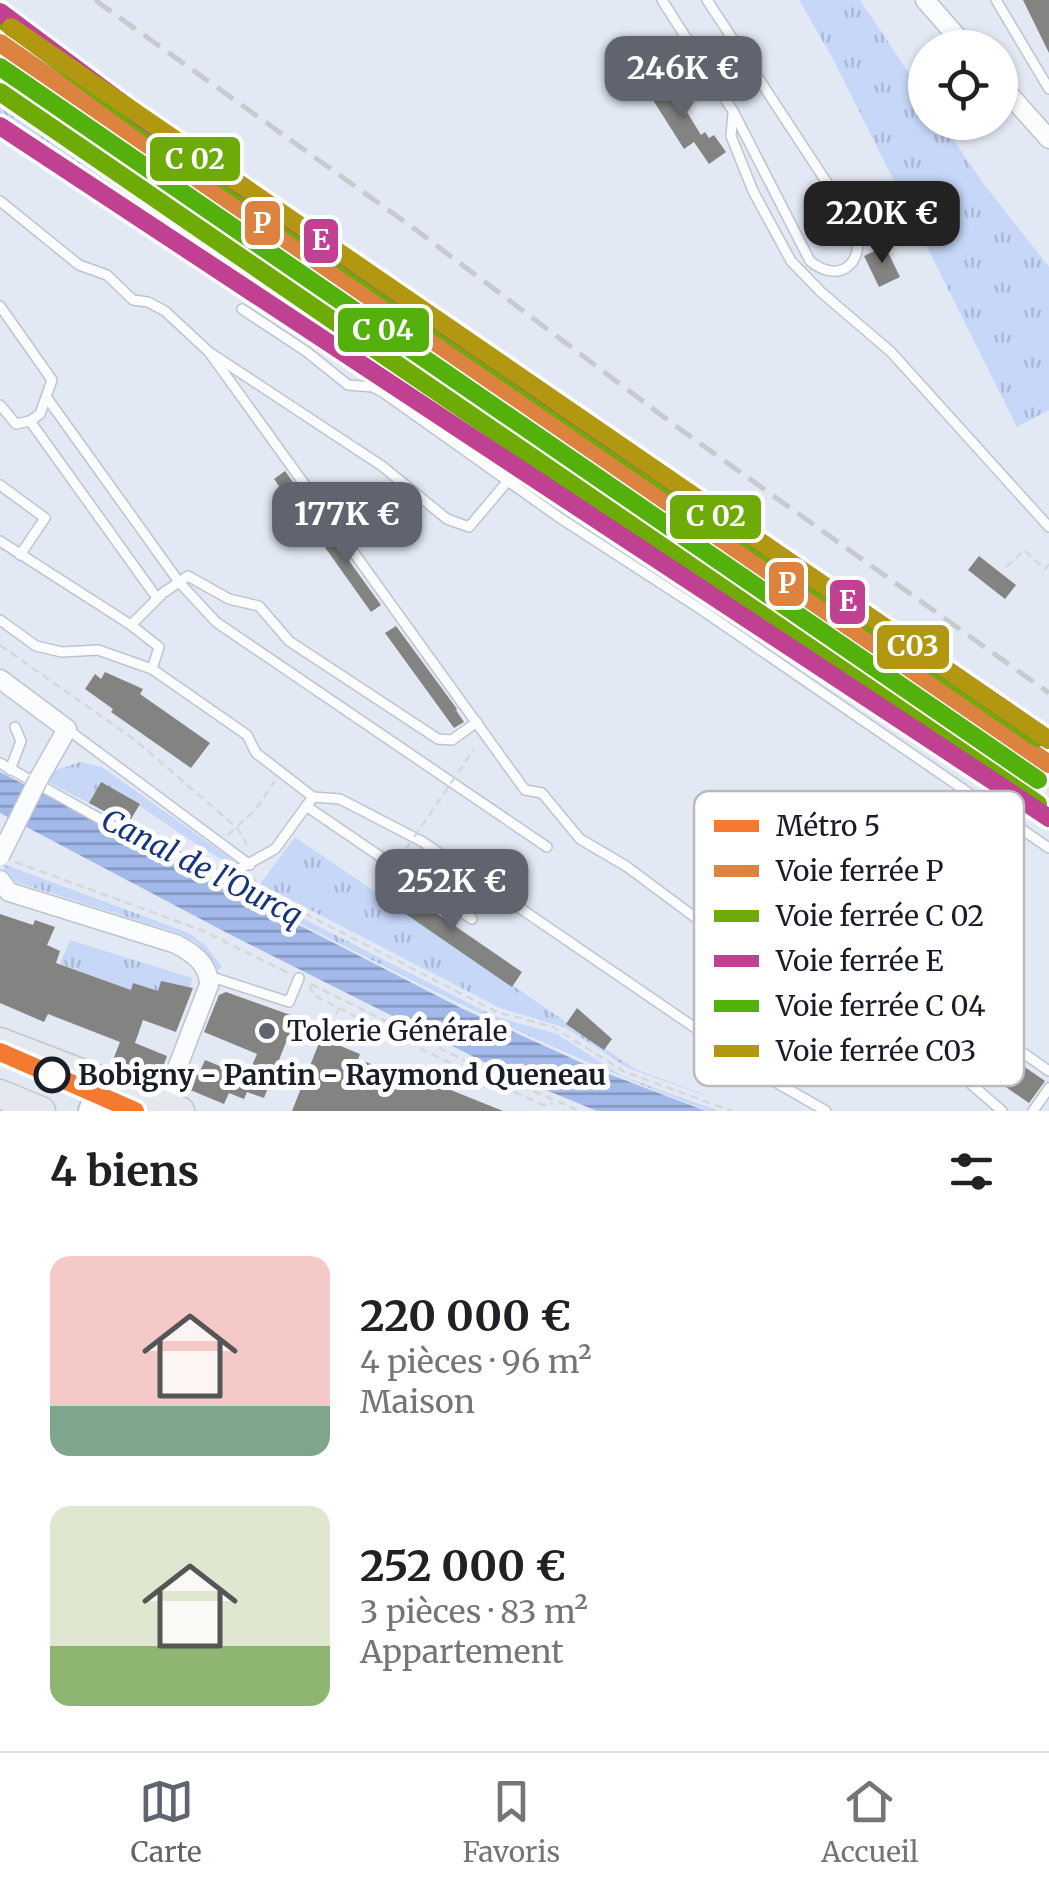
<!DOCTYPE html>
<html lang="fr">
<meta charset="utf-8">
<style>
:root{--surface:#fff;--page:#f6f6f6;--text:#202124;--muted:#757577;--line:#e0e0e0;--accent:#60646f}
body{margin:0;font-family:Merriweather,serif;background:var(--page);color:var(--text);height:100vh;display:flex;flex-direction:column;font-size:38px;white-space:nowrap}
*{box-sizing:border-box;margin:0}
p{font-size:32px;color:var(--muted)}
.icon{flex:none;width:55px;height:55px;fill:none;stroke:currentColor;stroke-width:2;stroke-linecap:round;stroke-linejoin:round}
.map{position:relative;height:1111px;overflow:hidden}
.side{display:flex;flex-direction:column;background:var(--surface);flex:1}
.side>*{flex:none}
.tools{position:absolute;left:908px;top:30px;display:grid;gap:20px}
.tools a{display:grid;place-items:center;width:110px;height:110px;border-radius:50%;background:var(--surface);box-shadow:0 2px 8px #0004;font-size:50px}
.price{position:absolute;translate:-50% -85px;padding:0 22px;border-radius:20px;background:var(--accent);color:#fff;font-size:32px;line-height:65px;filter:drop-shadow(0 2px 5px #0008)}
.price::after{content:'';position:absolute;left:50%;top:60px;width:30px;height:22px;margin-left:-15px;background:inherit;clip-path:polygon(0 0,100% 0,50% 100%)}
.price.on{background:#222;color:#fff}
ul{padding:0;list-style:none}
li{display:flex;align-items:center;gap:30px;height:250px;padding:0 50px}
li span{display:grid;place-items:center;flex:none;width:280px;height:200px;border-radius:20px;color:#555}
li>.icon{margin-inline-start:auto}
span .icon{width:120px;height:120px;fill:#fffc;stroke-width:1}
li b{font-size:42px}
h2{display:flex;justify-content:space-between;align-items:center;height:120px;padding:0 50px;font-size:42px}
.menu{display:flex;justify-content:space-around;align-items:center;height:140px;border-top:2px solid var(--line);background:var(--surface);font-size:28px;color:var(--muted)}
.menu a{display:grid;justify-items:center;gap:5px}
.menu .on{color:var(--accent)}
.map>svg:first-child{display:block}
.grass{fill:url(#grass-tufts)}
.water{fill:url(#water-rules)}
.building{fill:#838482}
.lines{fill:none;stroke-linecap:round;stroke-linejoin:round}
.service-casing{stroke:#bec4ce;stroke-width:12}
.minor-casing{stroke:#bec4ce;stroke-width:21}
.tertiary-casing{stroke:#bec4ce;stroke-width:26}
.primary-casing{stroke:#c2c5cc;stroke-width:31}
.path{stroke:#d5d7db;stroke-width:2.5;stroke-dasharray:8 5;stroke-linecap:butt}
.service{stroke:#fbfcfd;stroke-width:9}
.minor{stroke:#fbfcfd;stroke-width:18}
.tertiary{stroke:#fbfcfd;stroke-width:22}
.primary{stroke:#e5e8ee;stroke-width:28}
.rail{stroke:#c8cacd;stroke-width:5;stroke-dasharray:20 10;stroke-linecap:butt}
.minor-bridge-casing{stroke:#bec4ce;stroke-width:21;stroke-linecap:butt}
.path-bridge{stroke:#d5d7db;stroke-width:2.5;stroke-dasharray:8 5;stroke-linecap:butt}
.minor-bridge{stroke:#fbfcfd;stroke-width:18}
.rail-1-casing{stroke:#fff;stroke-width:25}
.rail-2-casing{stroke:#fff;stroke-width:25}
.rail-3-casing{stroke:#fff;stroke-width:25}
.rail-4-casing{stroke:#fff;stroke-width:25}
.rail-5-casing{stroke:#fff;stroke-width:25}
.rail-1{stroke:#dc833f;stroke-width:18}
.rail-2{stroke:#6fab06;stroke-width:18}
.rail-3{stroke:#c04191;stroke-width:18}
.rail-4{stroke:#54b10c;stroke-width:18}
.rail-5{stroke:#b19810;stroke-width:18}
.metro-1-casing{stroke:#fff;stroke-width:25}
.metro-1{stroke:#f47a32;stroke-width:18}
.poi-dot{fill:#60646f;stroke:#fff;stroke-width:4}
.stop-dot{fill:#fff;stroke:#191d28;stroke-width:5}
.labels{text-anchor:middle;dominant-baseline:central;stroke-width:10;stroke-linejoin:round;paint-order:stroke}
.poi-label{font-size:28px;fill:#191d28;stroke:#fff;text-anchor:start}
.stop-label{font-size:28px;font-weight:bold;fill:#191d28;stroke:#fff;text-anchor:start}
.water-label{font-size:30px;font-style:italic;fill:#18347f;stroke:#fff}
.key{fill:#fff;stroke:#babbbe;stroke-width:2.5}
.key-label{font-size:28px;fill:#191d28}
.line-badge{stroke:#fff;stroke-width:4}
.badge-label{font-size:28px;text-anchor:middle;font-weight:bold;fill:#fff}
</style>
<div class="map">
<svg width="1049" height="1111" viewBox="0 0 1049 1111">
<defs>
<pattern id="grass-tufts" width="24" height="20" patternUnits="userSpaceOnUse" patternTransform="scale(2.5)"><rect width="24" height="20" fill="#c6d7f8"/><path d="M3 7l-1-3M5 7V3M7 7l1-3M15 17l-1-3M17 17v-4M19 17l1-3" fill="none" stroke="#aab8d5"/></pattern>
<pattern id="water-rules" width="6" height="5" patternUnits="userSpaceOnUse" patternTransform="scale(2.5)"><rect width="6" height="5" fill="#a2b9ea"/><path d="M0 2.5h6" fill="none" stroke="#8396be"/></pattern>
</defs>
<rect width="100%" height="100%" fill="#e3e9f4"/>
<!-- grass -->
<g class="grass">
<path d="M799 0H860L925 97V122L942 123 983 183 1049 267V410L1017 427 833 59Z"/>
<path d="M0 22 125 114 1049 747V759L0 38Z"/>
<path d="M0 81 1049 797V812L0 120Z"/>
<path d="M80 762 102 767 227 856 233 861 232 865C186 841 147 808 101 782L89 803 48 782 56 770Z"/>
<path d="M295 837 635 1069 749 1111 628 1068 566 1028 500 1008 260 884Z"/>
<path d="M3 864 189 933 205 945 222 967 218 970 198 944 181 934 16 882 5 873Z"/>
<path d="M257 895 496 1017 557 1034 622 1076 719 1111H709C551 1052 402 977 253 899Z"/>
<path d="M70 940 192 978 190 987 161 982 157 993 134 983 131 990 60 964Z"/>
</g>
<!-- water -->
<path class="water" d="M0 772 461 1008 593 1068 706 1111H597L512 1076 231 935 0 813Z"/>
<!-- building -->
<g class="building">
<path d="M1023 0H1049V53Z"/>
<path d="M665 76 701 135 705 132 709 138 714 135 726 152 709 164 694 142 684 149 646 89Z"/>
<path d="M885 246 900 277 879 287 864 256Z"/>
<path d="M285 471 308 503 297 511 274 479Z"/>
<path d="M321 522 381 605 371 612 312 529Z"/>
<path d="M979 556 1016 585 1005 599 968 570Z"/>
<path d="M396 626 457 709 452 713 456 710 464 722 454 728 385 633Z"/>
<path d="M105 672 143 689 140 694 210 743 191 768 111 712 113 709 85 689 95 674 101 679Z"/>
<path d="M101 782 140 804 128 824 89 803Z"/>
<path d="M391 882 522 972 512 987 381 897Z"/>
<path d="M0 914 33 925 35 920 55 927 47 945 60 951 56 963 131 990 133 983 158 991 161 981 193 988 176 1032 143 1020 135 1043 167 1056 159 1078 113 1060 120 1042 48 1014 44 1022 0 1003Z"/>
<path d="M226 992 296 1017 264 1098 247 1092 244 1099 229 1093 224 1104 183 1087 191 1068 200 1071 205 1060 247 1077 257 1054 204 1032 219 995Z"/>
<path d="M577 1008 612 1039 604 1050 566 1024Z"/>
<path d="M957 1020 1045 1081 1029 1103 945 1045 942 1041Z"/>
<path d="M321 1038 360 1054 358 1059 389 1071 391 1066 503 1111H292Z"/>
</g>
<g class="lines">
<defs>
<g id="service">
<path d="M662 0 733 111 810 261C842 287 868 259 854 224L707 0"/>
<path d="M996 0 1049 89"/>
<path d="M733 114 731 136 753 191 791 261 821 292 891 352 1049 527"/>
<path d="M0 201 79 265 107 275 133 300 148 302 165 311 209 352 382 466 447 519 469 527 507 482"/>
<path d="M0 306 52 380 40 414 30 421 157 598"/>
<path d="M242 309 307 352 348 385 373 387 384 393 560 518 702 610 1049 848"/>
<path d="M209 352 525 790 542 793 580 839 626 866 712 930 795 985 823 993 876 979 898 1001"/>
<path d="M47 398 179 582 216 622 547 847"/>
<path d="M0 405 16 424 30 421"/>
<path d="M0 485 45 518 20 555"/>
<path d="M0 541 131 625 159 647 152 669"/>
<path d="M0 620 36 646 62 652 98 650 152 669 247 735 256 753 313 797 340 799 423 842 770 1079 826 1111"/>
<path d="M131 625 163 593 188 576 229 599 259 606 289 641 438 739 452 740 477 722"/>
<path d="M67 729 250 865"/>
<path d="M0 763 111 825 223 878 275 849 313 797"/>
<path d="M10 770 21 741 15 727"/>
<path d="M306 806 472 919"/>
<path d="M209 976 289 1002 299 978"/>
<path d="M1002 1111 955 1070 898 1001 934 991 1049 1071"/>
<path d="M1033 1111 1049 1088"/>
</g>
<g id="minor">
<path d="M925 0 967 48"/>
<path d="M1000 84 1049 139"/>
<path d="M0 679 67 729 38 780"/>
<path d="M0 880 9 892 176 944C193 953 209 964 209 985L163 1105"/>
</g>
<path id="tertiary" d="M90 1111 101 1081"/>
<g id="primary">
<path d="M0 1042 180 1111"/>
<path d="M0 1094 41 1111"/>
</g>
</defs>
<!-- service casing -->
<use href="#service" class="service-casing"/>
<!-- minor casing -->
<use href="#minor" class="minor-casing"/>
<!-- tertiary casing -->
<use href="#tertiary" class="tertiary-casing"/>
<!-- primary casing -->
<use href="#primary" class="primary-casing"/>
<!-- path -->
<g class="path">
<path d="M1006 567 1024 550 1045 569 1049 564"/>
<path d="M0 645 135 740 236 827 244 838 248 850"/>
<path d="M228 835 255 810 275 781"/>
<path d="M15 862 201 930 290 974"/>
<path d="M253 877 261 891 497 1012 553 1027 625 1072 732 1111"/>
<path d="M311 984 488 1072 580 1111"/>
<path d="M310 985 313 995 427 1052 543 1105 553 1103"/>
<path d="M327 1039 339 1008"/>
</g>
<!-- service -->
<use href="#service" class="service"/>
<!-- minor -->
<use href="#minor" class="minor"/>
<!-- tertiary -->
<use href="#tertiary" class="tertiary"/>
<!-- primary -->
<use href="#primary" class="primary"/>
<!-- rail -->
<path class="rail" d="M95 0 412 227 673 424 1049 693"/>
<defs>
<path id="minor-bridge" d="M0 856 38 780"/>
</defs>
<!-- minor-bridge casing -->
<use href="#minor-bridge" class="minor-bridge-casing"/>
<!-- path-bridge -->
<path class="path-bridge" d="M385 880 474 749"/>
<!-- minor-bridge -->
<use href="#minor-bridge" class="minor-bridge"/>
<defs>
<path id="rail-1" d="M0 43 1049 764"/>
<g id="rail-2">
<path d="M0 18 139 121 1038 738"/>
<path d="M0 92 1038 804"/>
</g>
<g id="rail-3">
<path d="M0 12 142 118 1049 740"/>
<path d="M0 126 1049 818"/>
</g>
<path id="rail-4" d="M0 67 1038 780"/>
<path id="rail-5" d="M11 27 1049 740"/>
</defs>
<!-- rail-1 casing -->
<use href="#rail-1" class="rail-1-casing"/>
<!-- rail-2 casing -->
<use href="#rail-2" class="rail-2-casing"/>
<!-- rail-3 casing -->
<use href="#rail-3" class="rail-3-casing"/>
<!-- rail-4 casing -->
<use href="#rail-4" class="rail-4-casing"/>
<!-- rail-5 casing -->
<use href="#rail-5" class="rail-5-casing"/>
<!-- rail-1 -->
<use href="#rail-1" class="rail-1"/>
<!-- rail-2 -->
<use href="#rail-2" class="rail-2"/>
<!-- rail-3 -->
<use href="#rail-3" class="rail-3"/>
<!-- rail-4 -->
<use href="#rail-4" class="rail-4"/>
<!-- rail-5 -->
<use href="#rail-5" class="rail-5"/>
<defs>
<path id="metro-1" d="M0 1052 135 1111"/>
</defs>
<!-- metro-1 casing -->
<use href="#metro-1" class="metro-1-casing"/>
<!-- metro-1 -->
<use href="#metro-1" class="metro-1"/>
</g>
<!-- markers -->
<circle class="poi-dot" cx="267" cy="1031" r="10"/>
<circle class="stop-dot" cx="52" cy="1075" r="16"/>
<g class="labels">
<!-- poi labels -->
<g class="poi-label">
<text x="287" y="1031">Tolerie Générale</text>
</g>
<!-- stop labels -->
<g class="stop-label">
<text x="78" y="1075">Bobigny - Pantin - Raymond Queneau</text>
</g>
<!-- water labels -->
<g class="water-label">
<text transform="translate(202 867) rotate(27)">Canal de l'Ourcq</text>
</g>
</g>
<!-- legend -->
<rect x="694" y="791" width="330" height="295" rx="15" class="key"/>
<rect x="714" y="820" width="45" height="12" fill="#f47a32"/>
<rect x="714" y="865" width="45" height="12" fill="#dc833f"/>
<rect x="714" y="910" width="45" height="12" fill="#6fab06"/>
<rect x="714" y="955" width="45" height="12" fill="#c04191"/>
<rect x="714" y="1000" width="45" height="12" fill="#54b10c"/>
<rect x="714" y="1045" width="45" height="12" fill="#b19810"/>
<g class="key-label">
<text x="776" y="836">Métro 5</text>
<text x="776" y="881">Voie ferrée P</text>
<text x="776" y="926">Voie ferrée C 02</text>
<text x="776" y="971">Voie ferrée E</text>
<text x="776" y="1016">Voie ferrée C 04</text>
<text x="776" y="1061">Voie ferrée C03</text>
</g>
<g class="line-badge">
<rect x="148" y="135" width="94" height="48" rx="10" fill="#6fab06"/>
<rect x="243" y="199" width="39" height="48" rx="10" fill="#dc833f"/>
<rect x="302" y="217" width="38" height="48" rx="10" fill="#c04191"/>
<rect x="336" y="306" width="95" height="48" rx="10" fill="#54b10c"/>
<rect x="668" y="493" width="95" height="48" rx="10" fill="#6fab06"/>
<rect x="767" y="560" width="39" height="48" rx="10" fill="#dc833f"/>
<rect x="828" y="578" width="39" height="48" rx="10" fill="#c04191"/>
<rect x="875" y="623" width="76" height="48" rx="10" fill="#b19810"/>
</g>
<g class="badge-label">
<text x="195" y="169">C 02</text>
<text x="262" y="233">P</text>
<text x="321" y="250">E</text>
<text x="383" y="340">C 04</text>
<text x="716" y="526">C 02</text>
<text x="787" y="593">P</text>
<text x="848" y="611">E</text>
<text x="913" y="656">C03</text>
</g>
</svg>
<div class="tools">
<a><svg class="icon" aria-label="locate" viewBox="0 0 24 24"><circle cx="12" cy="12" r="6"/><path d="M12 2v4M12 18v4M2 12h4M18 12h4"/></svg></a>
</div>
<b class="price" style="left:683px;top:121px">246K €</b>
<b class="price on" style="left:882px;top:266px">220K €</b>
<b class="price" style="left:347px;top:567px">177K €</b>
<b class="price" style="left:452px;top:934px">252K €</b>
</div>
<section class="side">
<h2>4 biens<svg class="icon" aria-label="filters" viewBox="0 0 24 24"><path d="M4 7h16M4 17h16"/><circle cx="9" cy="7" r="2"/><circle cx="15" cy="17" r="2"/></svg></h2>
<ul>
<li><span style="background:linear-gradient(#f6c9c9 75%,#7fa58c 0)"><svg class="icon" aria-label="home" viewBox="0 0 24 24"><path d="M3 11l9-7 9 7M6 9v11h12V9"/></svg></span><div><b>220 000 €</b><p>4 pièces · 96 m²</p><p>Maison</p></div></li>
<li><span style="background:linear-gradient(#dfe7d0 70%,#8fb573 0)"><svg class="icon" aria-label="home" viewBox="0 0 24 24"><path d="M3 11l9-7 9 7M6 9v11h12V9"/></svg></span><div><b>252 000 €</b><p>3 pièces · 83 m²</p><p>Appartement</p></div></li>
</ul>
</section>
<nav class="menu">
<a class="on"><svg class="icon" aria-label="map" viewBox="0 0 24 24"><path d="M3 6l6-2 6 2 6-2v14l-6 2-6-2-6 2zM9 4v14M15 6v14"/></svg>Carte</a>
<a><svg class="icon" aria-label="saved" viewBox="0 0 24 24"><path d="M7 4h10v16l-5-4-5 4z"/></svg>Favoris</a>
<a><svg class="icon" aria-label="home" viewBox="0 0 24 24"><path d="M3 11l9-7 9 7M6 9v11h12V9"/></svg>Accueil</a>
</nav>
